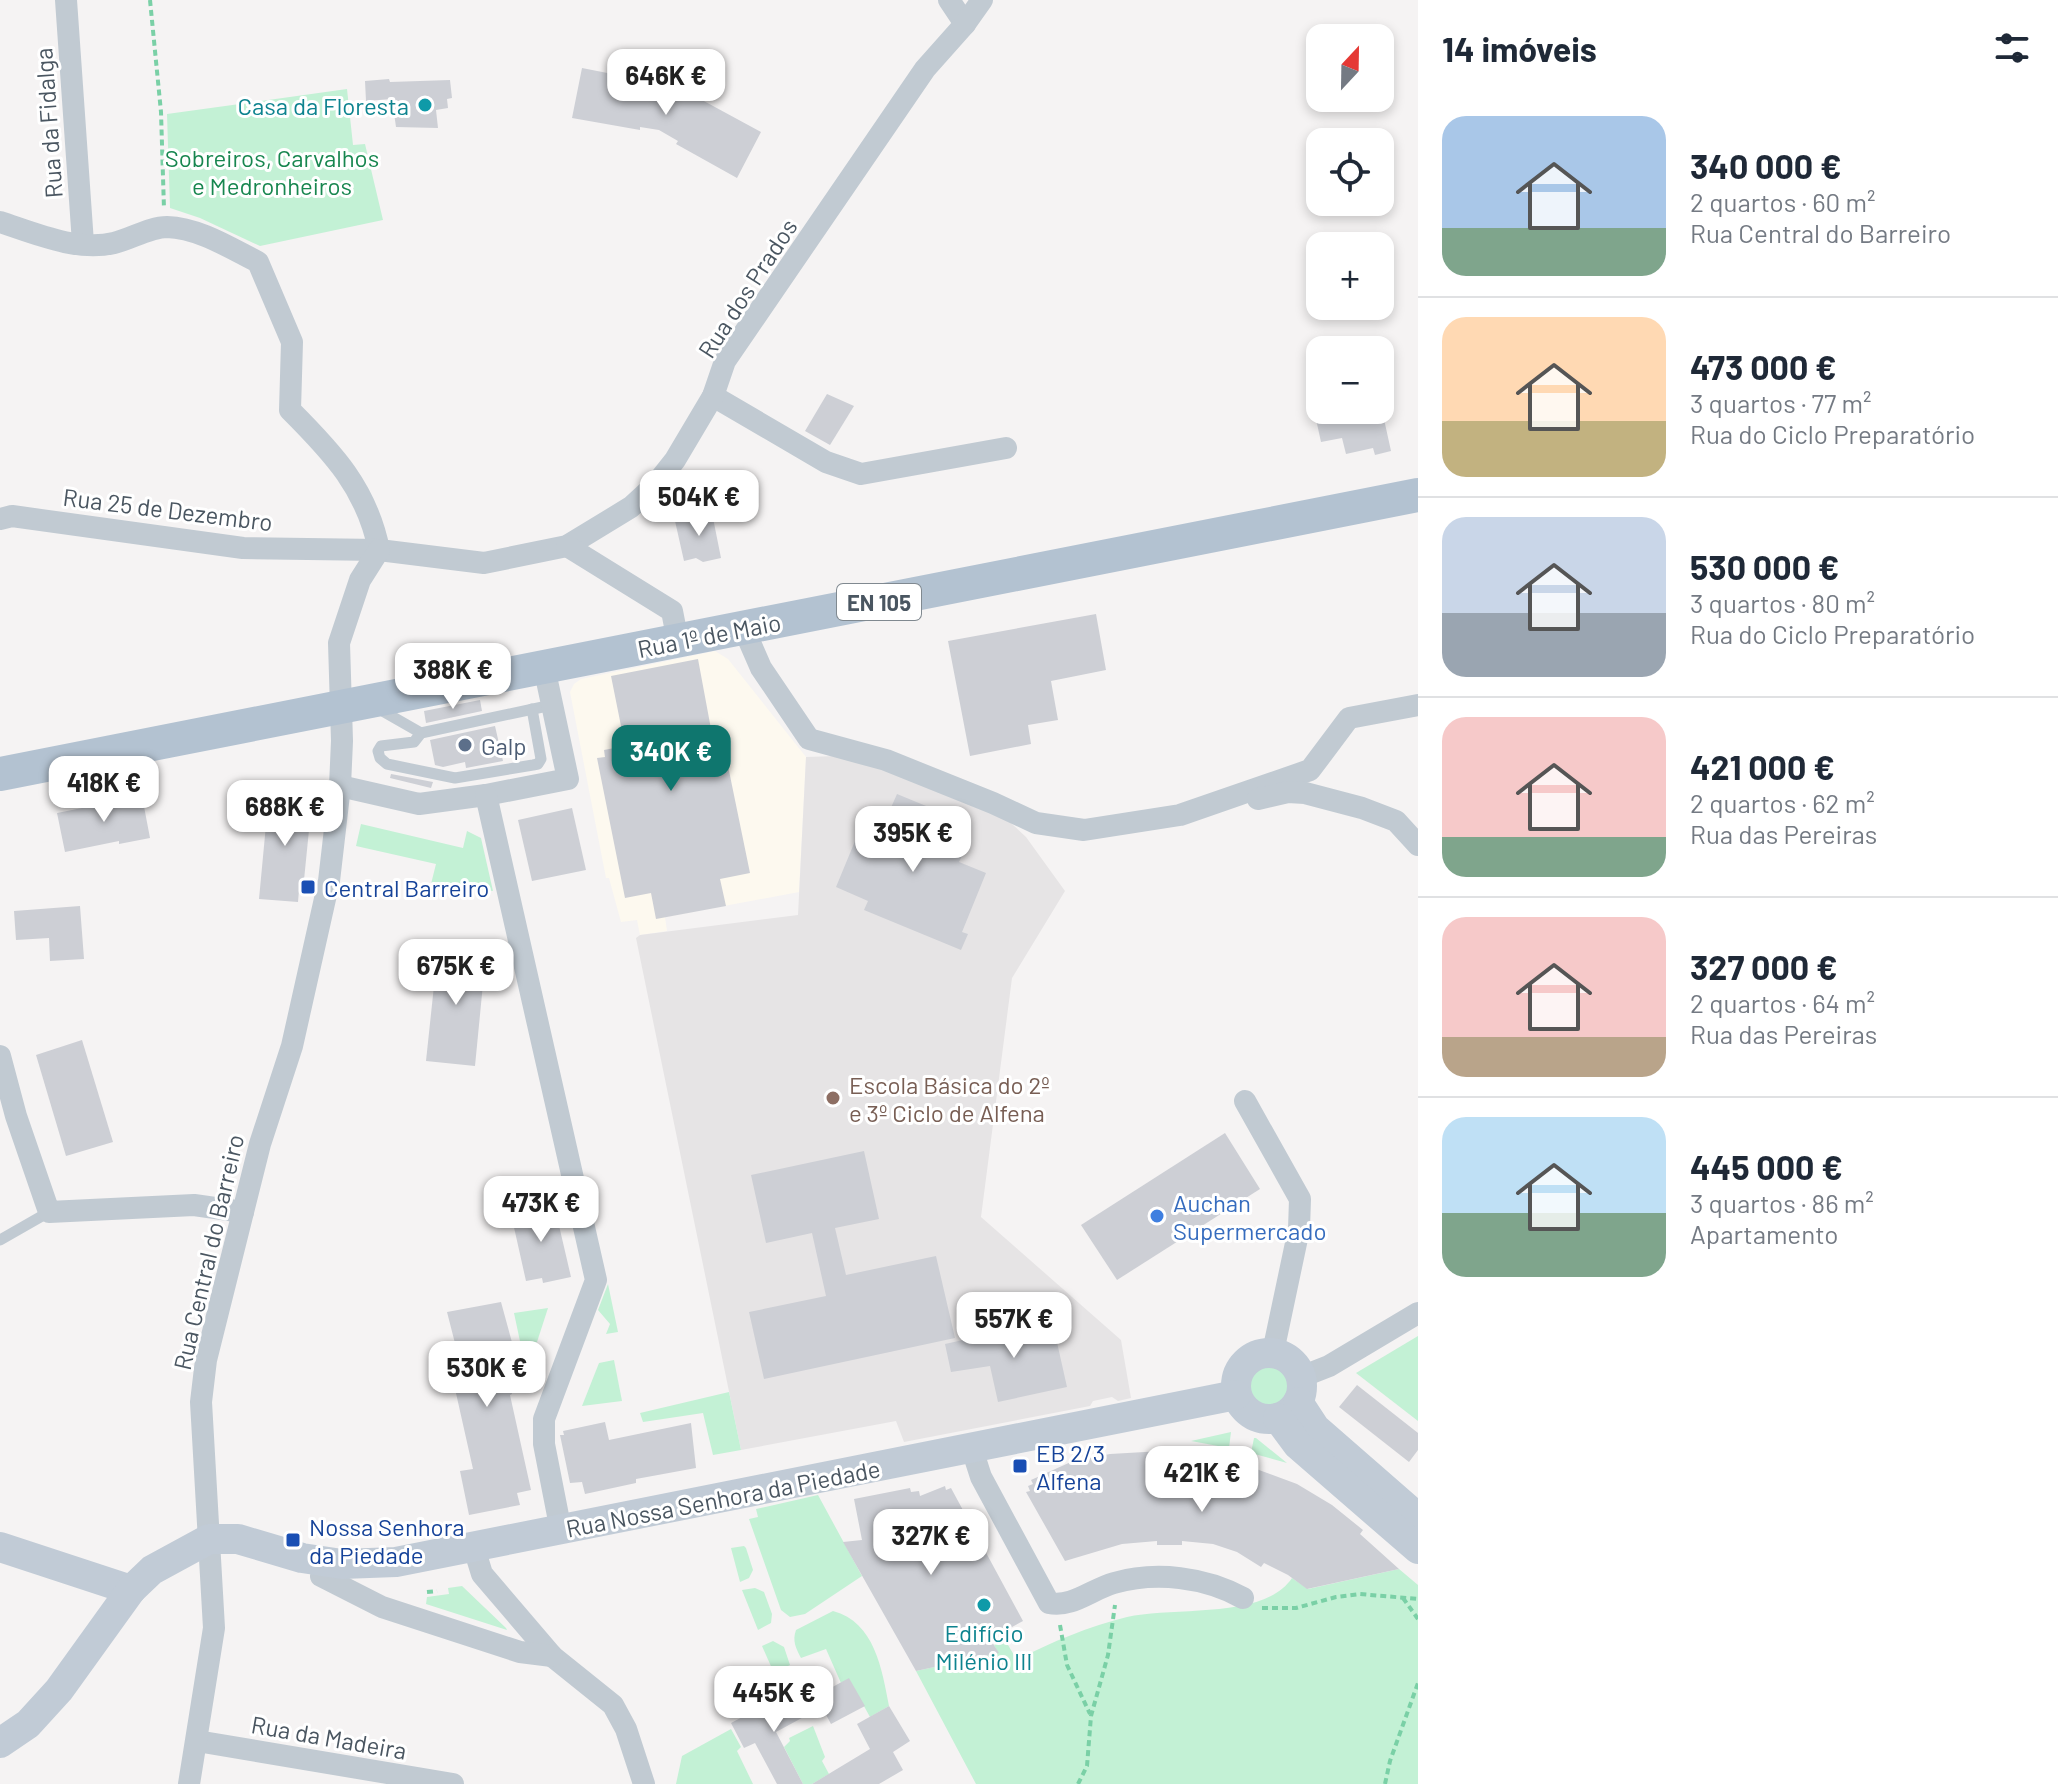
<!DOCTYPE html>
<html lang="pt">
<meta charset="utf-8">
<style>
:root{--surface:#fff;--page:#f2f2f3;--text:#1f2937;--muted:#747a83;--line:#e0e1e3;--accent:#0f766e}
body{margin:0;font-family:Barlow,sans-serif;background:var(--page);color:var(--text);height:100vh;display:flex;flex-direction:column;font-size:30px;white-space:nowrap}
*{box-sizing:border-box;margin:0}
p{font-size:26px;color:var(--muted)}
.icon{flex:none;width:44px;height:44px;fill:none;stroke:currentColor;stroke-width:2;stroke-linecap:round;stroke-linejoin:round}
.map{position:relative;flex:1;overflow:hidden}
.panel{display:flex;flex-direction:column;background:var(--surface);width:640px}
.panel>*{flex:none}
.needle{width:52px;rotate:22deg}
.buttons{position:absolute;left:1306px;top:24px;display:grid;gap:16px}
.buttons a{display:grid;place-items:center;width:88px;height:88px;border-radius:16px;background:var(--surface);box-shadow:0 4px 12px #0003;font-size:40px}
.price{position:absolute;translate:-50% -68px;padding:0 18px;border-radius:16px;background:#fff;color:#222;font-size:26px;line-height:52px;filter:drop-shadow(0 2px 4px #0008)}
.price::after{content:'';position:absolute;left:50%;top:48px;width:24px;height:18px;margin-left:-12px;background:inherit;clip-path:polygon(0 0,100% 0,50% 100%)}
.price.current{background:var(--accent);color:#fff}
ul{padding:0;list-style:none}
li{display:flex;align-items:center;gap:24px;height:200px;padding:0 24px}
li+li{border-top:2px solid var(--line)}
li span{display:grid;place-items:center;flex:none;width:224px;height:160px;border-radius:24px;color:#555}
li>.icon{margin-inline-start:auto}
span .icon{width:96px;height:96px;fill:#fffc;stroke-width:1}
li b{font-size:34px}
h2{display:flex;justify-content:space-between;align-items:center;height:96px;padding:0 24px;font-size:34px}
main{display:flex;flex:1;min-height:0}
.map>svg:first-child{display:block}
.commercial{fill:#fdf9ef}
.education{fill:#e6e4e5}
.green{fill:#c3f1d5}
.building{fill:#cdcfd5}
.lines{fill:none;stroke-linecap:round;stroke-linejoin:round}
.path{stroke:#7ad0a6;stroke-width:4;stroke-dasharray:6 4;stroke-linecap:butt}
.lane{stroke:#c1cad2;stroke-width:11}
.street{stroke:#c1cad2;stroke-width:22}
.secondary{stroke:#c1cbd6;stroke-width:30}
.primary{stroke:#b3c2d1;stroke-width:34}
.culture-dot{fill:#0f9aa8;stroke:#fff;stroke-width:3}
.service-dot{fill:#5c6f8a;stroke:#fff;stroke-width:3}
.transit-dot{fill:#1a4fb4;stroke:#fff;stroke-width:3}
.education-dot{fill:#8d6e63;stroke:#fff;stroke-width:3}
.shop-dot{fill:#3f7fe0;stroke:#fff;stroke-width:3}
.labels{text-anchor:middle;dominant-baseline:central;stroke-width:6;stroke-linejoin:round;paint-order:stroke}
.shield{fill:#fff;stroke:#808990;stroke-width:2}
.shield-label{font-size:22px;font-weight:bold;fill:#4a5661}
.culture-label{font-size:24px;fill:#0d838f;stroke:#fff;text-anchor:end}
.street-label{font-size:24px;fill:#4a5661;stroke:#fff}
.park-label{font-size:24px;fill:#17864f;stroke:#fff}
.service-label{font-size:24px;fill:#4e5e75;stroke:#fff;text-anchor:start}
.transit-label{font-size:24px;fill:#164399;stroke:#fff;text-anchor:start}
.education-label{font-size:24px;fill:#785e54;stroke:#fff;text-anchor:start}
.shop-label{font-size:24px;fill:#366cbe;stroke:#fff;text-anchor:start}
</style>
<main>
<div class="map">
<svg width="1418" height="1784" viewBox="0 0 1418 1784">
<rect width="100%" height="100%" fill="#f5f3f3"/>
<!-- commercial -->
<path class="commercial" d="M715 651 728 659 806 757 799 892 665 917 667 931 640 935 637 920 621 922 609 878H606L570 692 574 684 581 679Z"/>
<!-- education -->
<path class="education" d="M837 756 894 769 1000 813 1026 837 1065 891 1012 978 981 1217 1121 1340 1131 1398 1118 1401 1112 1397 1093 1401 1090 1406 904 1442 896 1421 741 1450 636 938 640 935 798 915 806 757Z"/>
<!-- green -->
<g class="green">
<path d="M347 89 353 145 365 144 383 220 260 246 200 218 170 208 167 114Z"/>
<path d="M361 824 463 848 467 831 481 838 493 891 431 884 436 864 356 846Z"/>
<path d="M608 1284 618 1332 606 1334 610 1324 598 1310Z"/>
<path d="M548 1308 537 1342 521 1346 514 1313Z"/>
<path d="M1418 1336V1421L1356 1373Z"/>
<path d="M614 1360 622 1401 582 1406 599 1363Z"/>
<circle cx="1269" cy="1384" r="21"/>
<path d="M729 1392 741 1450 713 1455 703 1413 643 1422 640 1413Z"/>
<path d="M1231 1432 1229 1448 1191 1441Z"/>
<path d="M1254 1438H1256L1287 1463 1251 1453Z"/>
<path d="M818 1495 862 1576 805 1614 790 1617 781 1610 749 1519 758 1517 756 1509Z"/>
<path d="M744 1546 746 1548 753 1570 749 1578 740 1582 731 1548Z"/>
<path d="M1399 1569 1418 1585V1784H976L916 1671 998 1653 994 1645 1005 1640 1017 1660C1051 1642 1090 1626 1127 1617 1173 1606 1264 1620 1292 1578L1308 1589Z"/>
<path d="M462 1586 506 1628 507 1630 426 1604 427 1597 449 1594 448 1588Z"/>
<path d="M755 1588 764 1592 772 1614 771 1623 758 1630 742 1590Z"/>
<path d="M833 1611C875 1622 882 1670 889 1706L870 1717 849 1679 841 1683 826 1649 801 1658C796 1648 792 1641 796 1630Z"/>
<path d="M773 1641 784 1647 790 1665 774 1673 762 1646Z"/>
<path d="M813 1726 825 1757 822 1761 829 1774 812 1784H803L784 1747 790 1741 789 1738Z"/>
<path d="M731 1729 741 1747 737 1751 753 1784H676L682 1756Z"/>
</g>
<!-- building -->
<g class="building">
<path d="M582 68 678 87 761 132 737 178 676 144 678 141 659 130 640 127V130L572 118Z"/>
<path d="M389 79 390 82 450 80 452 98 447 99 448 108 436 110 438 128 396 127 392 99 366 101 365 81Z"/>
<path d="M827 394 854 406 830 445 805 431Z"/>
<path d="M1314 410H1382L1391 451 1375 455 1373 448 1346 454 1342 438 1321 442Z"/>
<path d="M712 513 721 558 703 562 696 558 684 561 675 521Z"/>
<path d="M1096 614 1106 670 1051 681 1058 720 1028 725 1031 744 970 756 948 641Z"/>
<path d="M698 659 711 729 720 727 750 873 720 879 726 906 656 919 651 893 625 898 597 758 605 757 604 750 625 746 611 676Z"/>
<path d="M480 700 482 711 426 723 424 711Z"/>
<path d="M495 726 503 761 466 768 465 762 443 767 435 765 430 740Z"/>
<path d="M391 774 433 782 431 788 390 778Z"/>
<path d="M269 793 308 796 307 809 311 810 303 890H299L298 902 259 899Z"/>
<path d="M897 794 948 815 936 843 963 854 959 862 986 873 962 932 968 934 961 950 864 910 868 901 836 887 860 829 878 837Z"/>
<path d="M142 796 150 838 119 844V841L65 852 57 813Z"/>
<path d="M572 808 586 870 532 881 518 820Z"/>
<path d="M80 906 84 959 50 961 49 938 16 940 14 911Z"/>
<path d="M438 948 486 953 475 1066 426 1061Z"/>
<path d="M82 1040 113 1142 66 1156 36 1055Z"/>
<path d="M1225 1133 1260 1189 1117 1280 1081 1225Z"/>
<path d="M864 1151 879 1219 835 1228 846 1275 936 1256 955 1338 764 1379 749 1312 826 1296 812 1233 766 1243 751 1175Z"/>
<path d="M554 1204 571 1277 543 1283 542 1278 526 1281 511 1214Z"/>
<path d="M501 1302 513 1346 503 1348 512 1394 510 1395 531 1490 517 1493 520 1505 469 1515 460 1471 473 1469 449 1362 458 1355 447 1312Z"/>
<path d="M1052 1320 1067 1387 998 1402 990 1366 951 1372 945 1344Z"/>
<path d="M1357 1385 1418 1433V1450L1409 1462 1339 1407Z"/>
<path d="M605 1422 609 1440 691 1423 696 1468 636 1479V1483L585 1494 582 1482 570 1483 560 1435H564L563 1431Z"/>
<path d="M1162 1451 1226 1458 1297 1484 1332 1505 1363 1530 1360 1534 1399 1569 1307 1589 1288 1575 1264 1563 1261 1567 1237 1552 1213 1544 1182 1541V1545H1157V1541L1122 1544 1065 1561 1026 1492 1030 1491 1028 1486 1033 1484 1031 1480 1073 1461 1110 1454Z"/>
<path d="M945 1486 946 1490 951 1488 1023 1621 990 1639 999 1653 916 1671 843 1542 862 1540 854 1499 910 1488 911 1492 919 1491 920 1496Z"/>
<path d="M849 1678 865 1706 831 1724 816 1696Z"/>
<path d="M797 1688 811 1713 776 1732 803 1784H777L755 1743 744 1748 731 1723Z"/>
<path d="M889 1706 910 1741 893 1752 903 1770 879 1784H812L870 1749 857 1724Z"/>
</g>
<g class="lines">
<!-- path -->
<g class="path">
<path d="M150 0 161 112 164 209"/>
<path d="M427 1592 437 1591"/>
<path d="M1403 1598 1418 1619"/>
<path d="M1262 1608H1296L1336 1597 1360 1594 1418 1599"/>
<path d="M1060 1625 1067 1665 1090 1714"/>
<path d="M1078 1784 1087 1766 1091 1716 1108 1655 1115 1605"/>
<path d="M1385 1784 1390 1761 1418 1683"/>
</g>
<!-- lane -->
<g class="lane">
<path d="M379 709 421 733 552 705"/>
<path d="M421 733 414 742 381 746 378 751 380 758 387 764 455 778 533 765 538 764 541 759 532 709"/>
<path d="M0 1240 49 1212"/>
</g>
<!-- street -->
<g class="street">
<path d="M66 0 83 243"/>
<path d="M949 0 965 24"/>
<path d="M0 222C34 233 77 252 114 243 131 239 150 227 167 227 199 228 230 248 258 262L292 342 290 410C333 453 367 489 379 550"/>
<path d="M713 396 826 462 861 474 1006 448"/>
<path d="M0 519 12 516 243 548 379 550 484 563 567 546 631 507 656 484 675 460 713 396 725 361 925 69 965 24 982 0"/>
<path d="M567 546 672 611 678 642"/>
<path d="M744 629 761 668 809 739 886 760 993 803 1036 823 1084 830 1180 815 1310 770 1349 718 1418 705"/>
<path d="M340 786 419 804 486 795 568 779 544 667"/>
<path d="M486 795 596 1280 544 1419V1444L561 1531"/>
<path d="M1258 799 1288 792 1305 793 1362 808 1396 821 1418 845"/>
<path d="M0 1056 16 1116 49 1212 194 1205 243 1212"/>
<path d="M1245 1101 1300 1199 1299 1229 1273 1352"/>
<path d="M1301 1377 1329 1366 1418 1313"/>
<path d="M972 1449 981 1477 1049 1603C1072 1608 1092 1589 1114 1583 1156 1571 1205 1577 1243 1598"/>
<path d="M474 1548 482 1574 552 1656 613 1705 626 1729 644 1784"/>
<path d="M321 1576 382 1607 520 1652 552 1656"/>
<path d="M197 1741 453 1784"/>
<path d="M189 1784 214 1628 201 1402 206 1360 260 1144 292 1046 329 881 340 786 342 741 339 643 360 580 379 550"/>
</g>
<!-- secondary -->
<g class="secondary">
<circle cx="1269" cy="1386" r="33"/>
<path d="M1298 1402 1315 1428 1418 1518"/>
<path d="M1278 1418 1298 1445 1418 1549"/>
<path d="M0 1547 131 1590"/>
<path d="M0 1743 28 1724 59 1690 131 1590 152 1570 209 1539H238L302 1558 342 1564 396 1562 1236 1395"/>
</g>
<!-- primary -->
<path class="primary" d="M0 774 1418 495"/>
</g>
<!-- markers -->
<g class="culture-dot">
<circle cx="425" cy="105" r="8"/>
<circle cx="984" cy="1605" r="8"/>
</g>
<circle class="service-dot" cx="465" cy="745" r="8"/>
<g class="transit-dot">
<rect x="300" y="879" width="16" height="16" rx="4"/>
<rect x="1012" y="1458" width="16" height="16" rx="4"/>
<rect x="285" y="1532" width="16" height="16" rx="4"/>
</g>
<circle class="education-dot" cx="833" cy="1098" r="8"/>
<circle class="shop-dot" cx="1157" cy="1216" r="8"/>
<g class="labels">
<!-- shield labels -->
<rect class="shield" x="837" y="584" width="84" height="36" rx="6"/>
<g class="shield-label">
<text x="879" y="602">EN 105</text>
</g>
<!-- culture labels -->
<g class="culture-label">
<text x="409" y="105">Casa da Floresta</text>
<text x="984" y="1632" text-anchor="middle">Edifício<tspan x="984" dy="28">Milénio III</tspan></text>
</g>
<!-- street labels -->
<g class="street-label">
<text transform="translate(48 123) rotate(-94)">Rua da Fidalga</text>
<text transform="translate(747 288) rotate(-57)">Rua dos Prados</text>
<text transform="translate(168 509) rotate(7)">Rua 25 de Dezembro</text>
<text transform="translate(709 635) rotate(-11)">Rua 1º de Maio</text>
<text transform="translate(208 1252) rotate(-77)">Rua Central do Barreiro</text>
<text transform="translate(723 1498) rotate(-11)">Rua Nossa Senhora da Piedade</text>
<text transform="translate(329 1737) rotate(10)">Rua da Madeira</text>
</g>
<!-- park labels -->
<g class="park-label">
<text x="272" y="157">Sobreiros, Carvalhos<tspan x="272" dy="28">e Medronheiros</tspan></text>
</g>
<!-- service labels -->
<g class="service-label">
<text x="481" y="745">Galp</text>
</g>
<!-- transit labels -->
<g class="transit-label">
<text x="324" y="887">Central Barreiro</text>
<text x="1036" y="1452">EB 2/3<tspan x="1036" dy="28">Alfena</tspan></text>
<text x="309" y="1526">Nossa Senhora<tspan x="309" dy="28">da Piedade</tspan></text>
</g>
<!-- education labels -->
<g class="education-label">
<text x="849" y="1084">Escola Básica do 2º<tspan x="849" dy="28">e 3º Ciclo de Alfena</tspan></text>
</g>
<!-- shop labels -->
<g class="shop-label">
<text x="1173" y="1202">Auchan<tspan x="1173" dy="28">Supermercado</tspan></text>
</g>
</g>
</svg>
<div class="buttons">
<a><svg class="needle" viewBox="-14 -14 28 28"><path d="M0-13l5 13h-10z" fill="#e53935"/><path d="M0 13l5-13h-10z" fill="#747a83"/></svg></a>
<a><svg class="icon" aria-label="locate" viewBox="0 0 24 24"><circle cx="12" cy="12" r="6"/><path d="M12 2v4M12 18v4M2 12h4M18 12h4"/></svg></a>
<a>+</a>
<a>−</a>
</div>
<b class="price" style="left:666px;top:117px">646K €</b>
<b class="price" style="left:699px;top:538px">504K €</b>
<b class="price" style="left:453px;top:711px">388K €</b>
<b class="price current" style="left:671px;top:793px">340K €</b>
<b class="price" style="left:104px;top:824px">418K €</b>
<b class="price" style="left:285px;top:848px">688K €</b>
<b class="price" style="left:913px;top:874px">395K €</b>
<b class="price" style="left:456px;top:1007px">675K €</b>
<b class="price" style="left:541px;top:1244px">473K €</b>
<b class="price" style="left:1014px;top:1360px">557K €</b>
<b class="price" style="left:487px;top:1409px">530K €</b>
<b class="price" style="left:1202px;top:1514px">421K €</b>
<b class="price" style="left:931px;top:1577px">327K €</b>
<b class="price" style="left:774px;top:1734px">445K €</b>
</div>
<section class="panel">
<h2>14 imóveis<svg class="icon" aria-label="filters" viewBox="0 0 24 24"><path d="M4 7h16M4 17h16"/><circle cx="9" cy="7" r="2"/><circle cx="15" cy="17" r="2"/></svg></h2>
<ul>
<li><span style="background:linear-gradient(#a9c7e8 70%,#7fa58c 0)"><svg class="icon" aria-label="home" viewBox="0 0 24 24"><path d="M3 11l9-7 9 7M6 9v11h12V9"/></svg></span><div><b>340 000 €</b><p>2 quartos · 60 m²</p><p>Rua Central do Barreiro</p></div></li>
<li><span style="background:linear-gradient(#ffd9b3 65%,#c2b280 0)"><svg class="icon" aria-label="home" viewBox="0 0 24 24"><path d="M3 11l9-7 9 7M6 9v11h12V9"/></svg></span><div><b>473 000 €</b><p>3 quartos · 77 m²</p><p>Rua do Ciclo Preparatório</p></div></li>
<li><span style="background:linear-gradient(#c9d6e8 60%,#9aa5b1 0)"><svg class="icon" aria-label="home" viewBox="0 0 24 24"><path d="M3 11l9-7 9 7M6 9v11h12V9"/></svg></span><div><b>530 000 €</b><p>3 quartos · 80 m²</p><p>Rua do Ciclo Preparatório</p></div></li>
<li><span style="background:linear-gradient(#f6c9c9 75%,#7fa58c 0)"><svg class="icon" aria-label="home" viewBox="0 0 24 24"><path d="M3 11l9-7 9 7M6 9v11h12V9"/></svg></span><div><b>421 000 €</b><p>2 quartos · 62 m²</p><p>Rua das Pereiras</p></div></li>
<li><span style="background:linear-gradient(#f6c9c9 75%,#b9a48a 0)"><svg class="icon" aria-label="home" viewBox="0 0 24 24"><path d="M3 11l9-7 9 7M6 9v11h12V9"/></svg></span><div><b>327 000 €</b><p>2 quartos · 64 m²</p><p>Rua das Pereiras</p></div></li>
<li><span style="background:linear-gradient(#bfe0f5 60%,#7fa58c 0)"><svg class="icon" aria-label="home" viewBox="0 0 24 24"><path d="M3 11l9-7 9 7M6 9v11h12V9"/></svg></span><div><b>445 000 €</b><p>3 quartos · 86 m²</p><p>Apartamento</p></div></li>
</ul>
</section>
</main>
